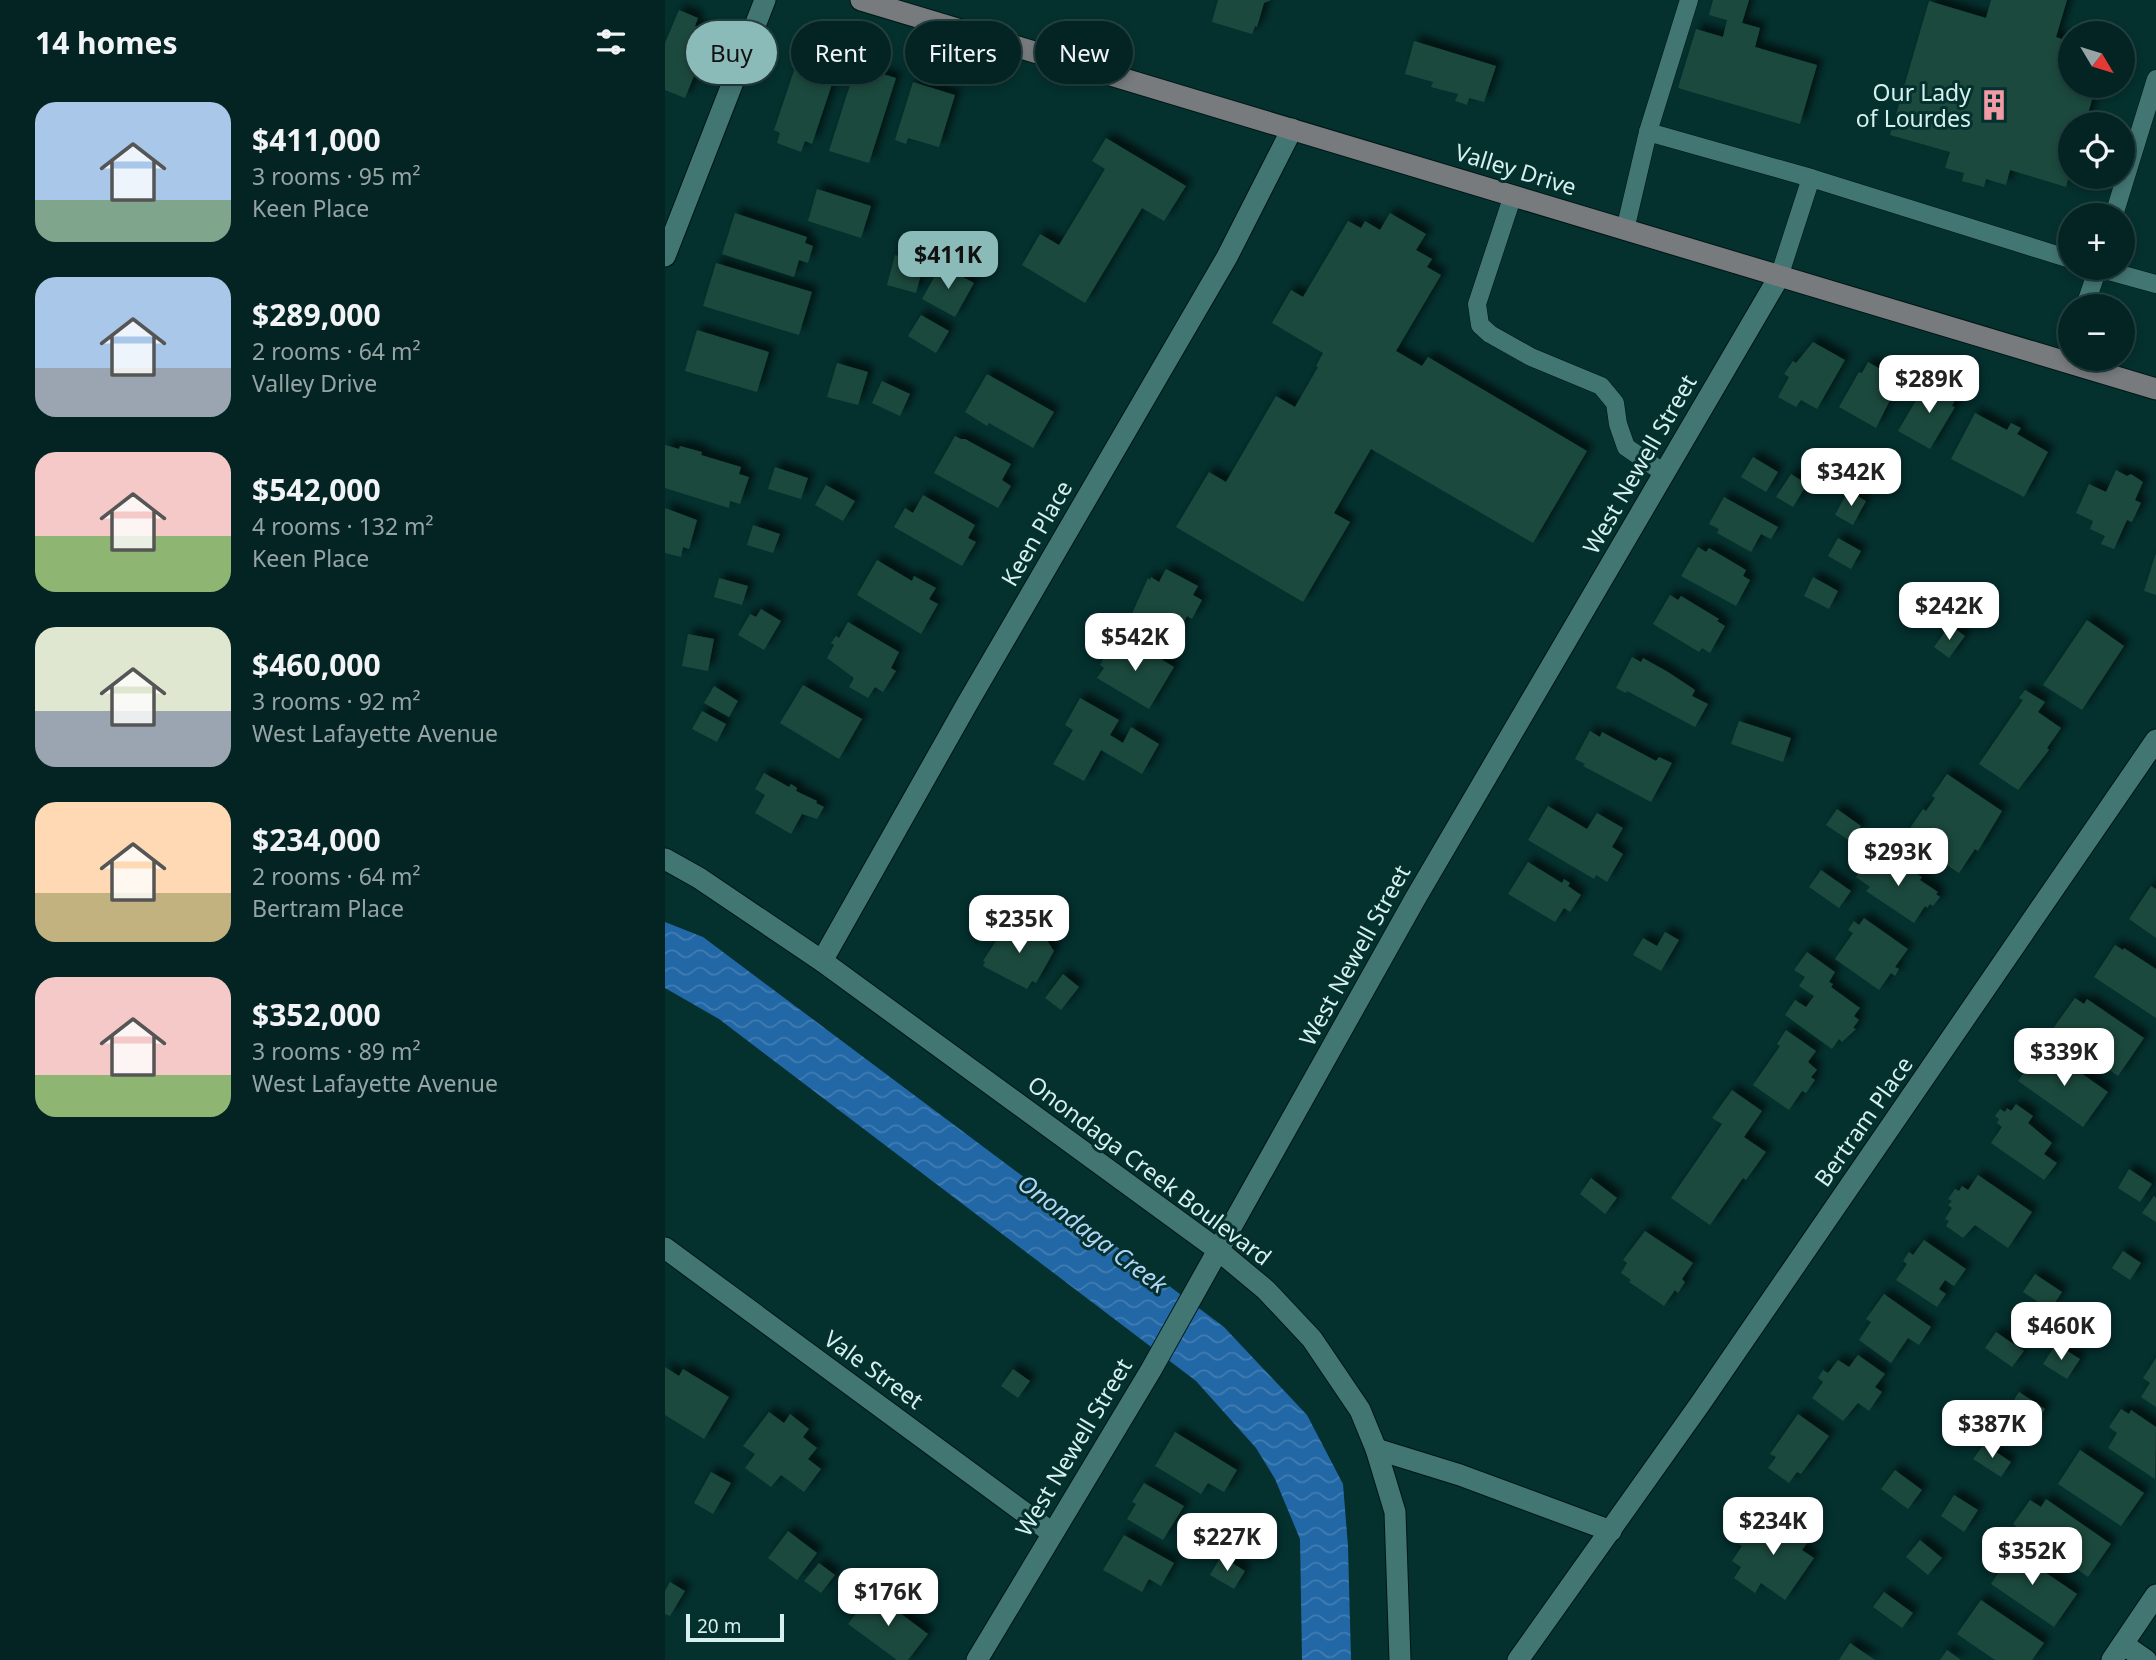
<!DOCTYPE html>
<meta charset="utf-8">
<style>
:root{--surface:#032422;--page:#11302f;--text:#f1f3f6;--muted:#97a4a5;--line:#244140;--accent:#8bbbb9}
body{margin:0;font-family:"Noto Sans",sans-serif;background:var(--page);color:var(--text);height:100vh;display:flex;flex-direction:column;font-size:26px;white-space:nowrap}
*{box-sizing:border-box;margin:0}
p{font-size:23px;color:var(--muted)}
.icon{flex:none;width:38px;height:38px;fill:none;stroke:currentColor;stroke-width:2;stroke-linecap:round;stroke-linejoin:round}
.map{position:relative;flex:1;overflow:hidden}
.drawer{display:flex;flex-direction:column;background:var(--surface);width:665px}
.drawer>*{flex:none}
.top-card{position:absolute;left:21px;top:21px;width:665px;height:63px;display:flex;gap:14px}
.needle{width:46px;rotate:128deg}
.tools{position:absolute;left:1393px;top:21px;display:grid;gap:14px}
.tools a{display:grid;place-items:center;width:77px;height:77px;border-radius:50%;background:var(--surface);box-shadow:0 4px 10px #0003,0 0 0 2px var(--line);font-size:35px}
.scale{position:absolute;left:21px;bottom:18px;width:98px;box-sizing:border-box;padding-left:7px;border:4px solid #d5f0ee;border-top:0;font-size:19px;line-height:24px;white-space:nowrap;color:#d5f0ee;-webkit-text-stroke:5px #04302e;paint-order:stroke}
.price{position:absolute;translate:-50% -60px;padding:0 16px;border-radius:14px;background:#fff;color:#222;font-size:23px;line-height:46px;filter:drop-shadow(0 2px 4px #0008)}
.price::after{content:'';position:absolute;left:50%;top:42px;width:21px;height:16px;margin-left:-10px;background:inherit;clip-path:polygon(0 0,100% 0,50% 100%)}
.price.selected{background:var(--accent);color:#111}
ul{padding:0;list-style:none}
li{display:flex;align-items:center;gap:21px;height:175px;padding:0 35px}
li span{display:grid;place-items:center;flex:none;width:196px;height:140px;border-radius:21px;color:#555}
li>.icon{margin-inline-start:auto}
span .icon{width:84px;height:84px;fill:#fffc;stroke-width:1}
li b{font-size:30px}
h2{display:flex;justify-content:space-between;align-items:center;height:84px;padding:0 35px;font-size:30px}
.chip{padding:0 24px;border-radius:32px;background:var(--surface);box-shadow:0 4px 10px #0003,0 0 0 2px var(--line);font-size:24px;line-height:63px}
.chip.selected{background:var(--accent);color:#111}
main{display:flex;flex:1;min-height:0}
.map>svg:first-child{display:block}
.water{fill:url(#water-waves)}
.building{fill:#1b4a3c;filter:url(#shadow)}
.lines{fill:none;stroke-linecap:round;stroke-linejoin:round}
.lane-casing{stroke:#001615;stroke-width:19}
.street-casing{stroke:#001615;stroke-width:23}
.secondary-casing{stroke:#001615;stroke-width:23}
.lane{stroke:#427673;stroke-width:18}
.street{stroke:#427673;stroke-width:21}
.secondary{stroke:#777b7e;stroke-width:21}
.labels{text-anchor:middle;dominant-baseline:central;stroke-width:6;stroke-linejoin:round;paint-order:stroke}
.poi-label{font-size:23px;fill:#d5f0ee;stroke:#04302e;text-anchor:end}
.street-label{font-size:23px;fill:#d5f0ee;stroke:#04302e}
.water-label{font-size:24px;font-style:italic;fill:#b4d5f8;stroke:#04302e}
</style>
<main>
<section class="drawer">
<h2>14 homes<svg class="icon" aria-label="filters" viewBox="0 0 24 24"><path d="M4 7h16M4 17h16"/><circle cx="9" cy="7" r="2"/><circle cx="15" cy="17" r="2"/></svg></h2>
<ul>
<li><span style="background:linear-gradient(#a9c7e8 70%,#7fa58c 0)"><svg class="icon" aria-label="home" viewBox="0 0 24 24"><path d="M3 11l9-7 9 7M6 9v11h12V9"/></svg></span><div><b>$411,000</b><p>3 rooms · 95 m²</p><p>Keen Place</p></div></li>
<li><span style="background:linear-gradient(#a9c7e8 65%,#9aa5b1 0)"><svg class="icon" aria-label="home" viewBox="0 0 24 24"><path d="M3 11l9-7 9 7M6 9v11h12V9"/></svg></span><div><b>$289,000</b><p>2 rooms · 64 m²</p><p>Valley Drive</p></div></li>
<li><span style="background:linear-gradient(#f6c9c9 60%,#8fb573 0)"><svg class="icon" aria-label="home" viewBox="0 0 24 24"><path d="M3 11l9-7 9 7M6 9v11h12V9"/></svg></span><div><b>$542,000</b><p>4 rooms · 132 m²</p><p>Keen Place</p></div></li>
<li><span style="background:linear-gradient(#dfe7d0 60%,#9aa5b1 0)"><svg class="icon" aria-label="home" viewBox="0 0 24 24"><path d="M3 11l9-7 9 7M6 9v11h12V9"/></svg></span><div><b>$460,000</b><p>3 rooms · 92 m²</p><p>West Lafayette Avenue</p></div></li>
<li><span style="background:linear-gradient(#ffd9b3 65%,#c2b280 0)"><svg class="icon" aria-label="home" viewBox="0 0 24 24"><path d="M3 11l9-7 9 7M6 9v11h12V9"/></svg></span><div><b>$234,000</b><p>2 rooms · 64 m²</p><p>Bertram Place</p></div></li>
<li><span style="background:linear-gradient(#f6c9c9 70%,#8fb573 0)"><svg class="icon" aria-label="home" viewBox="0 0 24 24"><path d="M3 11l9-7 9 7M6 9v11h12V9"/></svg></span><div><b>$352,000</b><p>3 rooms · 89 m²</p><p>West Lafayette Avenue</p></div></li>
</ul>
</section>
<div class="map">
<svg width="1491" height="1660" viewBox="0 0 1491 1660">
<defs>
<pattern id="water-waves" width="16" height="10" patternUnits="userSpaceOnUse" patternTransform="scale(1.75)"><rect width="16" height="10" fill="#2267a6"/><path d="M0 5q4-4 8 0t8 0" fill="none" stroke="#417db3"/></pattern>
<filter id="shadow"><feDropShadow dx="6" dy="-6" stdDeviation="3.5" flood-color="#0009"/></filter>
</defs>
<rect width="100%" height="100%" fill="#04302e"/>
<!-- water -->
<path class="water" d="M0 922 38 937 559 1327 642 1415 678 1484 683 1546 686 1660H637L635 1539 610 1479 591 1448 531 1381 54 1019 0 988Z"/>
<!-- building -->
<g class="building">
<path d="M553 0H606L599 3 592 27 590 26 587 34 547 22Z"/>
<path d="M1048 0H1084L1077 23 1095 28 1090 47 1152 65 1135 124 1013 88 1031 29 1058 37 1062 20 1044 15Z"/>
<path d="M1326 0H1402L1391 37 1405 42V86H1431L1420 124H1405V173L1401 187 1345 170 1341 185 1321 179 1319 187 1297 181 1299 173 1280 168 1285 152 1225 135 1264 1 1321 18Z"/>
<path d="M14 10 33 18 30 26 47 32 20 98 0 90V43Z"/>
<path d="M749 41 831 66 819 102 804 98 802 105 790 101 793 94 766 87 768 82 740 74Z"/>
<path d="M137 47 175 60 147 144 140 141 136 152 112 143 115 133 109 130Z"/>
<path d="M191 66 231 78 204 163 164 151Z"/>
<path d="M248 82 290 95 274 147 243 138 241 144 230 140Z"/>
<path d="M441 138 521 186 499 221 477 208 420 303 357 265 375 234 394 245 440 169 427 161Z"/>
<path d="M152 189 206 206 196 238 143 221Z"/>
<path d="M70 213 142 237 140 243 148 246 143 263 134 260 129 277 57 254Z"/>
<path d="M725 213 761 234 751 250 767 259 762 267 776 275 731 351 757 366 763 357 922 451 868 543 706 449 669 513 685 522 638 602 511 527 544 472 561 482 611 396 630 407 653 367 651 366 658 353 607 323 626 290 638 297 683 221 696 228 700 221 715 230Z"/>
<path d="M230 255 259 263 251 293 222 285Z"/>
<path d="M51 263 147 292 134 335 38 306Z"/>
<path d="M276 265 309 283 290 317 257 299Z"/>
<path d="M256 315 284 331 271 353 243 336Z"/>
<path d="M32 330 104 352 92 392 20 371Z"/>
<path d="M1148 342 1180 360 1152 409 1136 400 1131 407 1113 397 1124 377 1119 374 1128 361 1131 363Z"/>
<path d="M1203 362 1235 380 1211 428 1174 407 1194 372 1197 373Z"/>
<path d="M172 363 203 372 193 405 162 397Z"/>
<path d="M322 374 389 412 368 448 324 423 322 426 300 412Z"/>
<path d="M1265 380 1293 395 1287 406 1290 407 1265 449 1233 431 1257 390 1259 392Z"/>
<path d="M217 381 245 394 235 416 207 403Z"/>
<path d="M1310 413 1342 430 1346 423 1356 428 1352 434 1383 452 1359 497 1286 459Z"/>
<path d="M290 436 296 439H300L346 464 337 480 346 486 333 508 269 473Z"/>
<path d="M0 445 14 449 15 446 37 452 36 455 76 467 74 474 84 477 75 504 65 501 64 508 0 488Z"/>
<path d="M1088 457 1113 472 1101 492 1076 477Z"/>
<path d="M110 467 143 478 136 499 103 489Z"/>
<path d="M1451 470 1462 476 1466 474 1478 482 1470 500 1476 503 1467 522 1462 520 1449 549 1436 544 1440 536 1425 529 1428 521 1411 513 1424 484 1441 492Z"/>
<path d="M1126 474 1142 484 1128 507 1111 497Z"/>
<path d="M161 485 190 501 178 521 150 505Z"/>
<path d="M1183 491 1201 501 1188 525 1170 515Z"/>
<path d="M258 495 310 525 303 538 311 542 297 566 229 527 240 508 248 513Z"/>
<path d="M1059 497 1113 527 1106 539 1096 534 1086 552 1052 533 1054 529 1044 524Z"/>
<path d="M0 508 32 520 24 549 18 547 16 557 0 553Z"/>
<path d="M88 525 115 534 108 553 82 545Z"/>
<path d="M1173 538 1196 551 1186 569 1163 556Z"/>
<path d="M1033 547 1041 552 1044 548 1081 570 1078 576 1085 580 1071 606 1016 576Z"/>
<path d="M1491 553V595L1479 591Z"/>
<path d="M212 560 247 581 249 576 271 588 264 599 273 604 256 634 192 595Z"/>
<path d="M501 569 533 586 528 595 537 600 527 619 522 616 508 642 465 618 483 578 485 580 486 577 494 582Z"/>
<path d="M1148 577 1173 591 1164 609 1139 596Z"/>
<path d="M54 578 83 586 77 605 49 597Z"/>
<path d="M1005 595 1013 600 1016 596 1054 619 1052 621 1060 626 1045 653 1037 648 1034 652 988 624Z"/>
<path d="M96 609 116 621 99 650 73 635 85 614 91 617Z"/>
<path d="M1422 620 1459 646 1417 710 1378 685Z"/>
<path d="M183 622 234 652 226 668 231 671 218 692 210 687 203 698 184 687 189 678 162 658 169 645 166 643 171 636 174 638Z"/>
<path d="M1285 625 1300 636 1284 658 1269 647Z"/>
<path d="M23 634 49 639 43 671 17 666Z"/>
<path d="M470 643 509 667 484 709 432 678 439 668 435 665 446 646 456 652 460 646 466 649Z"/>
<path d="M967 657 976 662 978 658 1003 672 1030 690 1027 696 1043 704 1030 727 962 691 961 693 951 688Z"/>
<path d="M138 685 197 719 174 759 115 723Z"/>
<path d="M49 686 73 701 64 717 39 703Z"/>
<path d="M1360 690 1380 702 1373 712 1396 728 1382 748 1384 750 1353 790 1314 764 1358 700 1354 698Z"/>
<path d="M415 698 454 720 445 735 458 743 466 727 494 744 477 774 436 750 419 781 388 764 408 730 400 725Z"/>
<path d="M37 711 61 724 52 742 27 729Z"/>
<path d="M1074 721 1126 738 1118 762 1066 744Z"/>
<path d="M925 731 935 737 937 732 991 761 994 757 1007 763 986 802 918 766 920 764 910 759Z"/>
<path d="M99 773 124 787 126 784 132 788 131 791 152 801 151 803 159 807 152 819 137 814 126 834 90 813 100 795 90 789Z"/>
<path d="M1282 774 1337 811 1313 851 1310 849 1294 873 1239 837 1258 809 1261 811 1270 798 1267 796Z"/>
<path d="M883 806 922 829 932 813 958 828 947 847 958 854 942 882 931 875 929 879 863 840Z"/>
<path d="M1172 809 1196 826 1185 841 1161 825Z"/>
<path d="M1225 859 1246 873 1247 871 1257 877 1255 880 1273 892 1271 894 1275 897 1268 906 1265 904 1262 908 1260 906 1249 923 1201 891 1205 887 1191 877 1202 860 1214 867 1217 861 1221 864Z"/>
<path d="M863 862 897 883 899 879 905 883 903 886 916 895 905 912 899 908 890 922 843 894Z"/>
<path d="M1156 870 1186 891 1174 908 1144 887Z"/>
<path d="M1486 886 1491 889V938L1464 919Z"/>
<path d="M1199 918 1243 949 1230 967 1234 969 1230 976 1226 973 1214 990 1170 959 1188 933 1183 930 1189 921 1194 925Z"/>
<path d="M343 922 359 931 362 926 368 930 366 935 370 938 373 932 380 937 389 951 371 983 367 981 362 989 318 966 320 962 318 961Z"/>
<path d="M1000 932 1014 940 996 971 968 955 978 938 992 946Z"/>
<path d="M1450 945 1458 950 1459 948 1491 969V1018L1429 977Z"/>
<path d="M1142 952 1170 972 1164 982 1168 984 1166 987 1195 1008 1189 1016 1194 1020 1188 1028 1191 1029 1177 1042 1174 1039 1167 1049 1120 1015 1130 1000 1141 1007 1149 996 1134 986 1140 977 1129 970Z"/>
<path d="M398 974 414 987 396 1010 380 998Z"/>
<path d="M1410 998 1419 1004 1422 999 1479 1038 1453 1076 1387 1030Z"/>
<path d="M1121 1030 1151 1051 1143 1062 1152 1070 1146 1077 1150 1080 1141 1093 1137 1091 1124 1110 1088 1085 1115 1046 1112 1044Z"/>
<path d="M1386 1052 1443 1092 1418 1127 1353 1081 1372 1055 1380 1061Z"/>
<path d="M1067 1090 1097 1111 1079 1137 1101 1152 1081 1180 1078 1178 1045 1225 1006 1198 1057 1124 1047 1118Z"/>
<path d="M1351 1104 1368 1116 1363 1123 1387 1143 1379 1154 1392 1163 1379 1180 1326 1143 1337 1127 1332 1123 1334 1119 1330 1116 1335 1109 1340 1112 1342 1108 1346 1111Z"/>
<path d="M1464 1169 1487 1184 1475 1202 1453 1188Z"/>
<path d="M1313 1175 1367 1212 1343 1248 1310 1225 1298 1238 1281 1226 1284 1221 1280 1219 1287 1208 1283 1205 1287 1201 1283 1199 1290 1189 1294 1191 1297 1186 1303 1190Z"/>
<path d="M926 1178 952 1198 940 1214 915 1194Z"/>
<path d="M1489 1196 1491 1198V1222L1477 1213Z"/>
<path d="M980 1231 1028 1263 1017 1279 1020 1282 1013 1293 1010 1290 999 1306 964 1282 966 1280 956 1273 962 1263 958 1260Z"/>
<path d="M1259 1240 1301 1269 1289 1286 1280 1280 1274 1289 1281 1294 1272 1307 1231 1280 1242 1264 1238 1261 1244 1252 1248 1255Z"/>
<path d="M1458 1251 1476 1263 1465 1280 1447 1268Z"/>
<path d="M1370 1274 1397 1292 1385 1310 1358 1292Z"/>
<path d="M1219 1294 1266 1327 1254 1345 1243 1338 1226 1363 1194 1340 1206 1322 1201 1319Z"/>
<path d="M1331 1332 1359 1351 1347 1367 1320 1348Z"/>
<path d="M1391 1344 1415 1359 1402 1379 1378 1364Z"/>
<path d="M1193 1355 1220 1374 1210 1387 1217 1392 1204 1411 1193 1403 1178 1421 1147 1398 1158 1382 1153 1378 1158 1370 1163 1373 1173 1360 1184 1367Z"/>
<path d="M1491 1358V1407L1476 1397 1485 1383 1478 1378Z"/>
<path d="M0 1367 14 1376 18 1369 64 1397 39 1439 0 1415Z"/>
<path d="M348 1369 365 1381 353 1398 336 1386Z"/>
<path d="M1354 1392 1380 1409 1369 1426 1343 1409Z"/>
<path d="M1456 1409 1464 1414 1466 1410 1491 1427 1490 1479 1443 1448 1452 1433 1444 1427Z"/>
<path d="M104 1412 119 1423 125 1414 144 1429 138 1437 152 1448 143 1459 156 1469 139 1492 116 1475 106 1487 80 1468 90 1454 78 1446Z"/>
<path d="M1133 1414 1164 1436 1136 1474 1132 1472 1124 1483 1103 1468 1111 1457 1105 1454Z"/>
<path d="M510 1432 572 1470 559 1492 543 1483 536 1494 490 1466Z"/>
<path d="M1319 1444 1346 1462 1336 1477 1308 1459Z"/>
<path d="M1415 1450 1479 1493 1456 1526 1393 1484Z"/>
<path d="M1230 1470 1257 1490 1243 1509 1216 1489Z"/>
<path d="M46 1472 66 1483 48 1514 29 1503Z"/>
<path d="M479 1483 519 1506 498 1540 462 1519 471 1504 467 1502Z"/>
<path d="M1289 1495 1313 1510 1299 1532 1276 1516Z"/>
<path d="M1381 1499 1446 1544 1423 1577 1348 1524 1365 1500 1376 1507Z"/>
<path d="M1114 1515 1146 1538 1137 1550 1149 1558 1120 1600 1096 1583 1090 1593 1069 1578 1076 1567 1067 1561 1077 1546 1072 1543 1079 1533 1084 1536 1094 1521 1104 1529Z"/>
<path d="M123 1531 152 1553 132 1580 103 1558Z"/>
<path d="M459 1535 509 1563 496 1586 484 1579 477 1592 438 1570Z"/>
<path d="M1255 1540 1277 1558 1263 1575 1241 1557Z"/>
<path d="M1341 1547 1365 1563 1367 1561 1373 1564 1371 1566 1412 1594 1389 1627 1326 1584 1334 1572 1327 1567Z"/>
<path d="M556 1556 580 1571 569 1589 545 1575Z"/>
<path d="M154 1563 170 1575 156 1593 139 1581Z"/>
<path d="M5 1582 20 1591 5 1616 0 1614V1591Z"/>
<path d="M207 1592 263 1634 243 1660H232L183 1624Z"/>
<path d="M1219 1592 1248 1613 1237 1628 1208 1607Z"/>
<path d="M1316 1600 1379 1643 1367 1660H1330L1292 1634Z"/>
<path d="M1185 1643 1210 1660H1174Z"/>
<path d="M1282 1650 1296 1660H1275Z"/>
</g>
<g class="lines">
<defs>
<g id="lane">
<path d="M983 132 1024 0"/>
<path d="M848 195 812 304 815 325 825 334 866 357 936 386 950 403 953 424 961 447 999 473"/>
<path d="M1449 215 1491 79"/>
<path d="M960 230 983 132 1146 178"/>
<path d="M1114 277 1146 178 1405 259"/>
<path d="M1420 306 1433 268 1491 284"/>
</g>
<g id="street">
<path d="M0 256 100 0"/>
<path d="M0 859 34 878 157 961 553 1250 601 1290 647 1339 695 1410 711 1449 730 1512 735 1660"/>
<path d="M157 961 302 704 562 257 627 129"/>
<path d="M0 1248 387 1533"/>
<path d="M711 1449 795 1475 946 1531"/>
<path d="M1458 1644 1481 1660"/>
<path d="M312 1660 486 1370 750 899 1114 277"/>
<path d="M853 1660 1035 1404 1491 740"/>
<path d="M1447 1660 1491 1595"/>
</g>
<path id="secondary" d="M196 0 1491 389"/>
</defs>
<!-- lane casing -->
<use href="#lane" class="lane-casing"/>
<!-- street casing -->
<use href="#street" class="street-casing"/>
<!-- secondary casing -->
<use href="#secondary" class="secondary-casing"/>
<!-- lane -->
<use href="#lane" class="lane"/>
<!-- street -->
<use href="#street" class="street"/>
<!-- secondary -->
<use href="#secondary" class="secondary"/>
</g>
<!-- icons -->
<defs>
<symbol id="building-bare" viewBox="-9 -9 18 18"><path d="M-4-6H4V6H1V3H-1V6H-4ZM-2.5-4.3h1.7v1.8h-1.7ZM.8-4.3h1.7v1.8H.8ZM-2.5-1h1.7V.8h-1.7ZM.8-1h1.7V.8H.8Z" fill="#f39aa7" stroke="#04302e" stroke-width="2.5" paint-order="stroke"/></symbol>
</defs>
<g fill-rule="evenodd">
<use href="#building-bare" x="1307" y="83" width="44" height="44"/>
</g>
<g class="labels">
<!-- poi labels -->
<g class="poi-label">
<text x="1306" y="92">Our Lady<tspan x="1306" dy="26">of Lourdes</tspan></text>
</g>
<!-- street labels -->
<g class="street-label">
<text transform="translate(851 169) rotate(17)">Valley Drive</text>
<text transform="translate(974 464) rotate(-60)">West Newell Street</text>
<text transform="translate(371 533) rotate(-60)">Keen Place</text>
<text transform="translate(689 955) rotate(-61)">West Newell Street</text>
<text transform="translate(1198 1121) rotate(-55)">Bertram Place</text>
<text transform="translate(485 1170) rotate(37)">Onondaga Creek Boulevard</text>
<text transform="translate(209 1369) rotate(36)">Vale Street</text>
<text transform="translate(408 1447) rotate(-59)">West Newell Street</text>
</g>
<!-- water labels -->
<g class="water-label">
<text transform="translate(428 1233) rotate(37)">Onondaga Creek</text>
</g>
</g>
</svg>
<div class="tools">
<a><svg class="needle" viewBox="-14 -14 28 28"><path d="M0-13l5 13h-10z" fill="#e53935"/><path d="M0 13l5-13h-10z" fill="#97a4a5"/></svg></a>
<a><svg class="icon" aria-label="locate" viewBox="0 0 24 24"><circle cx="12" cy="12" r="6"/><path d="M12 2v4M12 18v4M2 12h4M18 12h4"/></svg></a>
<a>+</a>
<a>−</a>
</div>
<div class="scale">20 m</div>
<b class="price selected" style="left:283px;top:291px">$411K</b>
<b class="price" style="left:1264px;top:415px">$289K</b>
<b class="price" style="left:1186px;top:508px">$342K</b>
<b class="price" style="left:1284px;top:642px">$242K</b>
<b class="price" style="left:470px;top:673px">$542K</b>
<b class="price" style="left:1233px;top:888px">$293K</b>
<b class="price" style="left:354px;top:955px">$235K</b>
<b class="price" style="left:1399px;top:1088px">$339K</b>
<b class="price" style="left:1396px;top:1362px">$460K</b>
<b class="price" style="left:1327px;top:1460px">$387K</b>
<b class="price" style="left:1108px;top:1557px">$234K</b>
<b class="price" style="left:562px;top:1573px">$227K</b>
<b class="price" style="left:1367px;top:1587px">$352K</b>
<b class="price" style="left:223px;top:1628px">$176K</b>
<div class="top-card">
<a class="chip selected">Buy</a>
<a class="chip">Rent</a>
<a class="chip">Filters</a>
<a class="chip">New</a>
</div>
</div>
</main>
